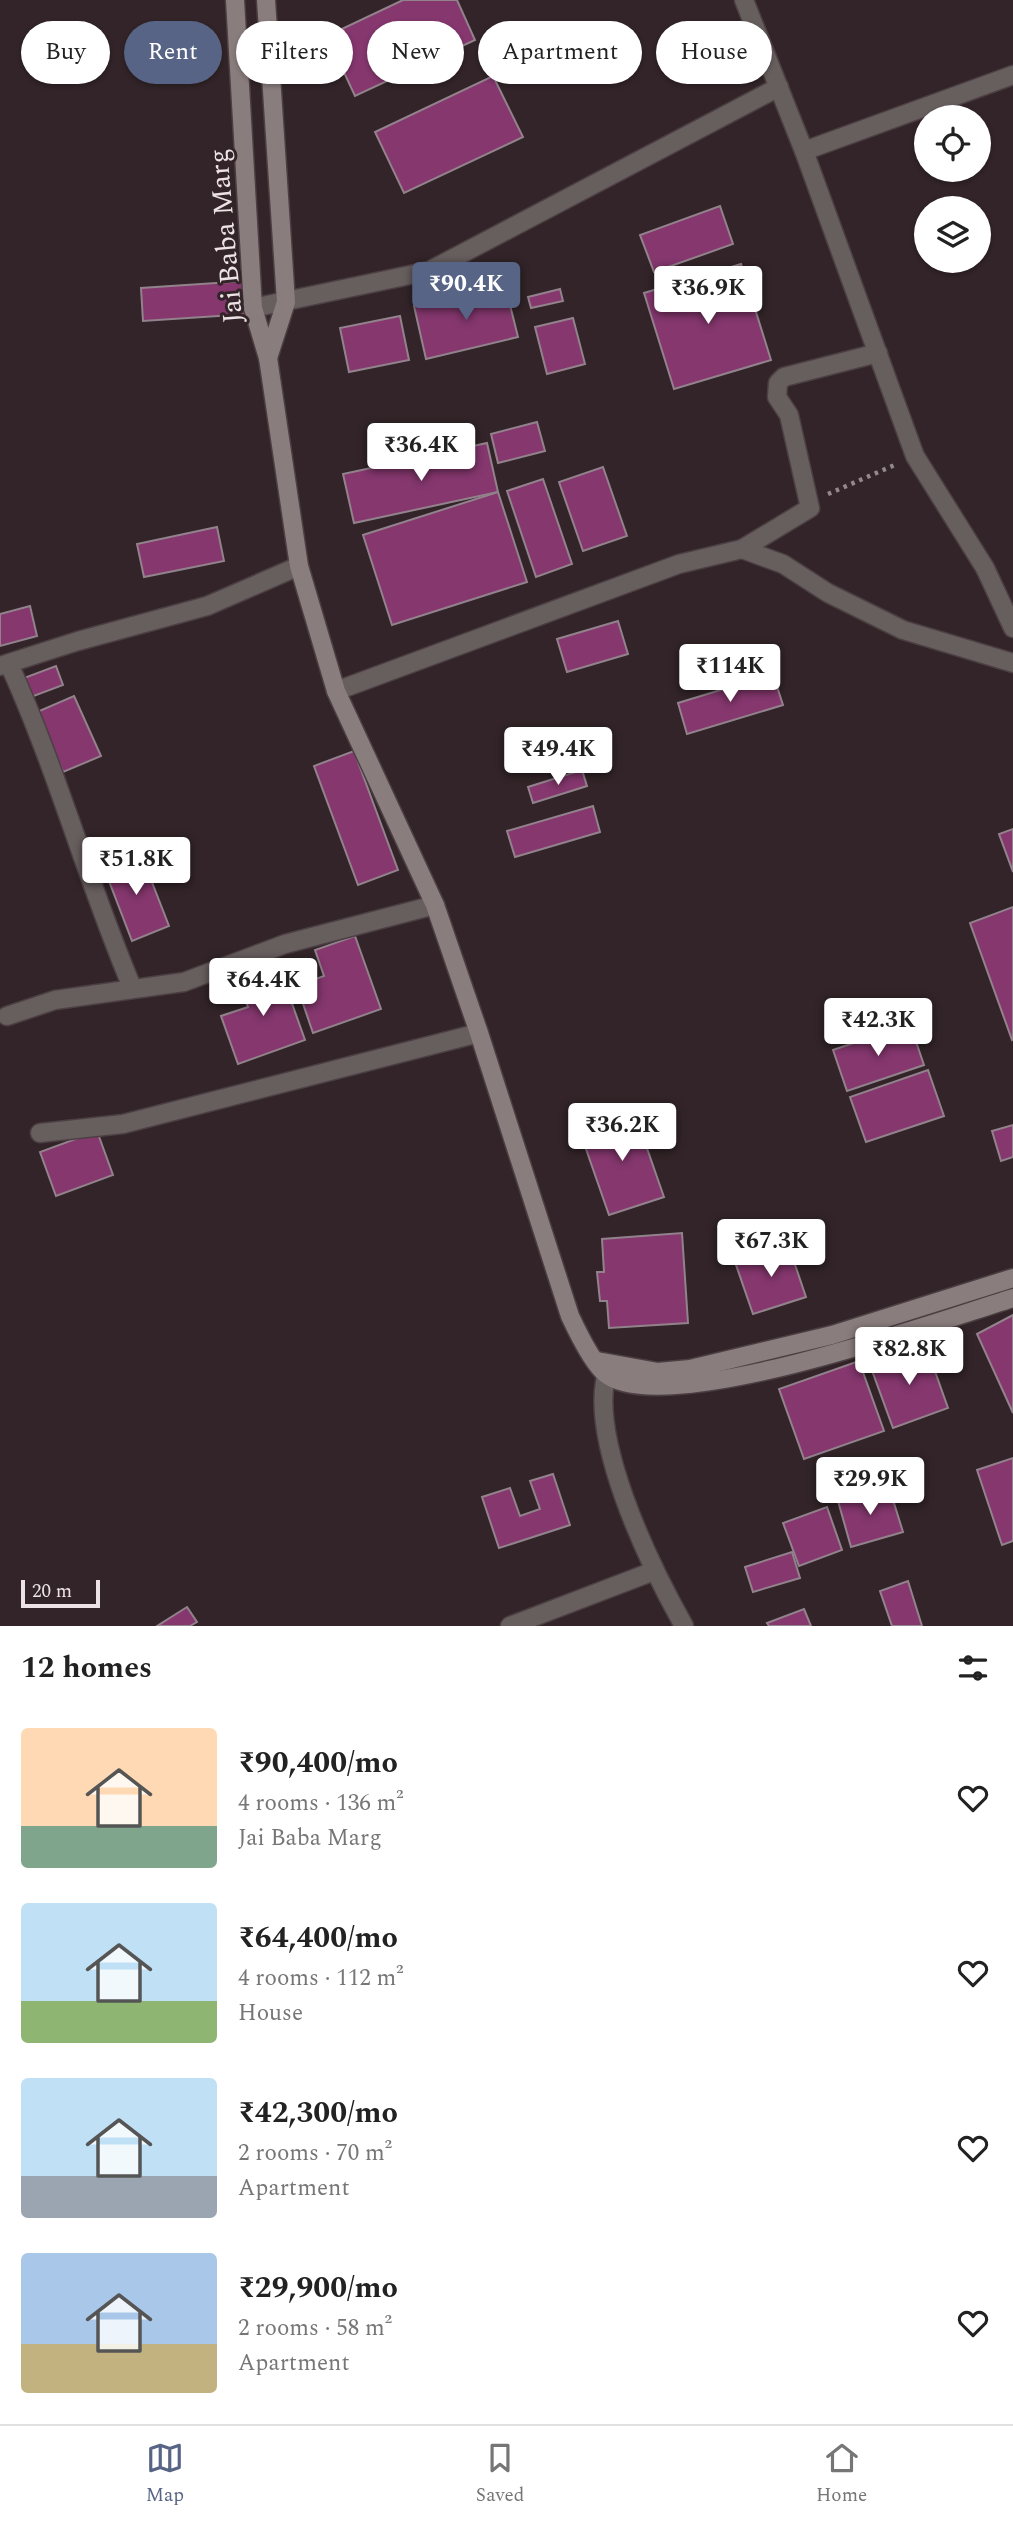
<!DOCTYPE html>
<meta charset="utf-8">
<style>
:root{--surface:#fff;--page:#f6f6f6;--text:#222;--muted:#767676;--line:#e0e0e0;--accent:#576485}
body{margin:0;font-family:Spectral,serif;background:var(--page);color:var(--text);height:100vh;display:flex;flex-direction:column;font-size:26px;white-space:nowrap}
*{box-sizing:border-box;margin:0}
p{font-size:23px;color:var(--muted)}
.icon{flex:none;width:38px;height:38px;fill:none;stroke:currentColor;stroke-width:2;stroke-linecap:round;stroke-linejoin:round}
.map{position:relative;height:1626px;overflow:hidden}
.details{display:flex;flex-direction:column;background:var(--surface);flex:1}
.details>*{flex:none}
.hud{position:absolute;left:21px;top:21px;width:971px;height:63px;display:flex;gap:14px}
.buttons{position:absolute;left:914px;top:105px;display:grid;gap:14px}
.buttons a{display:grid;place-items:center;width:77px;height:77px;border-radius:50%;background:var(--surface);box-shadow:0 2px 5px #0004;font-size:35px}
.scale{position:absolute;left:21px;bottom:18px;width:79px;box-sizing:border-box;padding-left:7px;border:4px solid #ede3e6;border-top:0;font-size:19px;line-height:24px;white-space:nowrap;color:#ede3e6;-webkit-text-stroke:5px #322428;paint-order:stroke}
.price{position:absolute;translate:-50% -60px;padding:0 16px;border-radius:7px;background:#fff;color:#222;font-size:23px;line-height:46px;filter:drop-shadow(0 2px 4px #0008)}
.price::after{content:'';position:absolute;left:50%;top:42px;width:21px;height:16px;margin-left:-10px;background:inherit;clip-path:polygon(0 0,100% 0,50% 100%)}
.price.selected{background:var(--accent);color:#fff}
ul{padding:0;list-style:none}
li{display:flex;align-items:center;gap:21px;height:175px;padding:0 21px}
li span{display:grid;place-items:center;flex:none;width:196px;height:140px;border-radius:7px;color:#555}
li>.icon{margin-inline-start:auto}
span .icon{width:84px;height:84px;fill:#fffc;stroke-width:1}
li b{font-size:30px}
h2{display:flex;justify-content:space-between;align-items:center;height:84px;padding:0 21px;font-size:30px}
.tag{padding:0 24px;border-radius:32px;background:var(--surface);box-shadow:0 2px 5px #0004;font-size:24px;line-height:63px}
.tag.selected{background:var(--accent);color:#fff}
.dock{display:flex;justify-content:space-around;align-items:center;height:98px;border-top:2px solid var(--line);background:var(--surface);font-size:19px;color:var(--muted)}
.dock a{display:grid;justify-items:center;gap:4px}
.dock .selected{color:var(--accent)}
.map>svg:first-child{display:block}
.building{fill:#85376e;stroke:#92828c;stroke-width:2}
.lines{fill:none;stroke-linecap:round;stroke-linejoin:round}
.street-casing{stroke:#4c3f43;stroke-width:21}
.secondary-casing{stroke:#4c3f43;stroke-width:21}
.path{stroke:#93888b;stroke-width:4.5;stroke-dasharray:3.5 5;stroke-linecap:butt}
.street{stroke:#675e5e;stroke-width:18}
.secondary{stroke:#8a7d7d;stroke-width:18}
.labels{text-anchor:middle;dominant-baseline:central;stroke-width:6;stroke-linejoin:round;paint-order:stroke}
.street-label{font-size:28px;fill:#ede3e6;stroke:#322428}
</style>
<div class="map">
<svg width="1013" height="1626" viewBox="0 0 1013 1626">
<rect width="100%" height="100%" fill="#322428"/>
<!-- building -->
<g class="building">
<path d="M403 0H457L475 40 355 96 327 36Z"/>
<path d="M493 76 523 137 404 193 375 132Z"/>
<path d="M720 206 733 244 654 272 640 235Z"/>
<path d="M741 264 771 360 674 389 644 293Z"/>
<path d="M246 281 248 314 143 321 141 288Z"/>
<path d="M505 285 518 337 426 359 414 306Z"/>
<path d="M560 289 563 301 531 308 528 297Z"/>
<path d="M400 316 409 360 349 372 340 328Z"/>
<path d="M573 318 585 364 547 374 535 327Z"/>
<path d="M537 422 545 451 498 463 491 434Z"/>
<path d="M487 443 498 492 354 523 343 474Z"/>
<path d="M603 467 627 536 583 551 559 482Z"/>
<path d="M543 479 572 564 536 577 507 491Z"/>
<path d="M498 492 527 582 392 625 363 535Z"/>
<path d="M217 527 224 561 144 577 137 544Z"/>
<path d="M30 606 37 636 0 646V614Z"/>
<path d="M618 621 628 654 567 672 557 639Z"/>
<path d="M56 666 63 685 31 697 24 678Z"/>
<path d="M773 674 783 705 687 734 678 703Z"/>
<path d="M74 696 101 756 63 772 37 712Z"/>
<path d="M354 751 398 870 358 885 314 766Z"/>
<path d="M582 770 587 786 533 803 528 787Z"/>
<path d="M593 806 600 832 515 857 507 831Z"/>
<path d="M1013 829V872L999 834Z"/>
<path d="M141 854 169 926 132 941 104 868Z"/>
<path d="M1013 907V1039L1012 1040 970 923Z"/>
<path d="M355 936 381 1009 313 1033 297 986 324 976 315 950Z"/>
<path d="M279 967 305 1040 238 1064 221 1016 248 1007 239 981Z"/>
<path d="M910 1024 924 1065 847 1091 833 1050Z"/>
<path d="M928 1070 944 1116 866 1142 850 1097Z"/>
<path d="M634 1111 664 1197 609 1215 579 1129Z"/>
<path d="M1013 1125V1157L1001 1161 992 1131Z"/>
<path d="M97 1131 113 1175 56 1196 40 1152Z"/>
<path d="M682 1233 688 1323 609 1328 607 1301H600L597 1272H604L602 1239Z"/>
<path d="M788 1244 806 1297 753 1314 735 1262Z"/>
<path d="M1013 1315V1413L977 1334Z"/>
<path d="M926 1346 948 1408 893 1428 870 1365Z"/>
<path d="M859 1361 884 1431 804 1459 779 1389Z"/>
<path d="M1013 1458V1541L1002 1545 977 1470Z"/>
<path d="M553 1474 570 1525 499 1548 482 1497 510 1488 520 1516 540 1509 530 1481Z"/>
<path d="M889 1487 903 1532 851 1547 838 1501Z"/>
<path d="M827 1507 842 1550 799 1566 783 1523Z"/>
<path d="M792 1552 800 1578 753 1592 745 1567Z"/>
<path d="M908 1581 922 1626H892L880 1591Z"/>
<path d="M187 1607 197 1622 190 1626H157Z"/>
<path d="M804 1609 811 1626H769L767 1623Z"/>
</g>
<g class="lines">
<defs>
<g id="street">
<path d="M744 0 804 151 915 456 985 568 1013 628"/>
<path d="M804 151 1013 75"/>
<path d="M253 308 429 271 779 87"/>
<path d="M742 549 810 508 789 415 777 397 778 383 784 377 878 353"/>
<path d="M9 664C57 769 87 881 132 987"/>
<path d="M0 666 78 641 207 606 299 566"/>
<path d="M336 691 679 564 742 549 783 564 828 593 903 630 1013 663"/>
<path d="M7 1016 55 1000 184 982 285 944 435 905"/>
<path d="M40 1133 123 1124 479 1033"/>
<path d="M610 1364C582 1429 651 1567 684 1626"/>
<path d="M510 1626 654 1571"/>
</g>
<g id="secondary">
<path d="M235 0 253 308 268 358 299 566 336 691 435 905 479 1033 570 1316C577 1331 593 1364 606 1374 663 1420 941 1320 1013 1298"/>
<path d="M266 0 286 302 268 358"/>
<path d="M597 1361 658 1372 690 1369 832 1335 1013 1278"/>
</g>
</defs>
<!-- street casing -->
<use href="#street" class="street-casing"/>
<!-- secondary casing -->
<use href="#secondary" class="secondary-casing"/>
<!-- path -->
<path class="path" d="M828 494 897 464"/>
<!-- street -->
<use href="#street" class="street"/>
<!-- secondary -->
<use href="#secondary" class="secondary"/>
</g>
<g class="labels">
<!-- street labels -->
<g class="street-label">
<text transform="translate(226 236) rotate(-95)">Jai Baba Marg</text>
</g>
</g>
</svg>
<div class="buttons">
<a><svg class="icon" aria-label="locate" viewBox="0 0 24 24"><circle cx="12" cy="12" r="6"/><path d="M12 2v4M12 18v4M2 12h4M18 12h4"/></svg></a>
<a><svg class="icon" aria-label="layers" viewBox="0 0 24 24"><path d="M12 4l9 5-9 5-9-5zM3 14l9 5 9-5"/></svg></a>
</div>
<div class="scale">20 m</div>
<b class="price selected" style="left:466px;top:322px">₹90.4K</b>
<b class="price" style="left:708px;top:326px">₹36.9K</b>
<b class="price" style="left:421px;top:483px">₹36.4K</b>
<b class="price" style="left:730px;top:704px">₹114K</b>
<b class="price" style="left:558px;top:787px">₹49.4K</b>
<b class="price" style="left:136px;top:897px">₹51.8K</b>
<b class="price" style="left:263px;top:1018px">₹64.4K</b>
<b class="price" style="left:878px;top:1058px">₹42.3K</b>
<b class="price" style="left:622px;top:1163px">₹36.2K</b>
<b class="price" style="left:771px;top:1279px">₹67.3K</b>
<b class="price" style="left:909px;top:1387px">₹82.8K</b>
<b class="price" style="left:870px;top:1517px">₹29.9K</b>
<div class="hud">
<a class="tag">Buy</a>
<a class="tag selected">Rent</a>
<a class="tag">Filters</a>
<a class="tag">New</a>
<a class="tag">Apartment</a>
<a class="tag">House</a>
</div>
</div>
<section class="details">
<h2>12 homes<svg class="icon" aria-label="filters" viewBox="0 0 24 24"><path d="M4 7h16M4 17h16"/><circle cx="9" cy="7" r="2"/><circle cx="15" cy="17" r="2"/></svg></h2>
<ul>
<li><span style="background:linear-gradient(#ffd9b3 70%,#7fa58c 0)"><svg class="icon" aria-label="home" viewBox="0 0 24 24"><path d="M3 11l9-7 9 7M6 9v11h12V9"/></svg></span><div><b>₹90,400/mo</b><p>4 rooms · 136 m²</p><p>Jai Baba Marg</p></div><svg class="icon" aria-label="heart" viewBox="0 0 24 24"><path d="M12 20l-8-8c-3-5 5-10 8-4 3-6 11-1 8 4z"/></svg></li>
<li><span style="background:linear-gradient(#bfe0f5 70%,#8fb573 0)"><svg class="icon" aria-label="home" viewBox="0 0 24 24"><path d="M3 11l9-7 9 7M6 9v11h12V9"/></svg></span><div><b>₹64,400/mo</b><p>4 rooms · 112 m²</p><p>House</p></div><svg class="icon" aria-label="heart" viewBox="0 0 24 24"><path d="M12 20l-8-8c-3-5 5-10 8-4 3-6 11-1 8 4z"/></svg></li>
<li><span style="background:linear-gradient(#bfe0f5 70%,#9aa5b1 0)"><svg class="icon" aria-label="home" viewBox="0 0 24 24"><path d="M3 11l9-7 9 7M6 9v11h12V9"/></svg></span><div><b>₹42,300/mo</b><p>2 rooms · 70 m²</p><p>Apartment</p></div><svg class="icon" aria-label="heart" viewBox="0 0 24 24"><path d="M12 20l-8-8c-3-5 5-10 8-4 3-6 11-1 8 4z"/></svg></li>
<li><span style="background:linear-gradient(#a9c7e8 65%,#c2b280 0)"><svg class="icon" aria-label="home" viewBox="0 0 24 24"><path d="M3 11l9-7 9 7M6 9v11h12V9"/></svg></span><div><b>₹29,900/mo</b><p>2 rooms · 58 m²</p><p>Apartment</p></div><svg class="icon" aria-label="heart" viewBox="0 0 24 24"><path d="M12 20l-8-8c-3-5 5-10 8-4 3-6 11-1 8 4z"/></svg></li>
</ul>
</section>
<nav class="dock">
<a class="selected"><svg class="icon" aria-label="map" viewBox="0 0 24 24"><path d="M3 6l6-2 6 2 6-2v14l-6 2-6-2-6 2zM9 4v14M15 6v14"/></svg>Map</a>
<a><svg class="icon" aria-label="saved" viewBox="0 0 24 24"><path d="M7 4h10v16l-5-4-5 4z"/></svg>Saved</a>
<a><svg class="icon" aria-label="home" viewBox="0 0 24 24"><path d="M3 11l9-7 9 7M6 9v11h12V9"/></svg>Home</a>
</nav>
